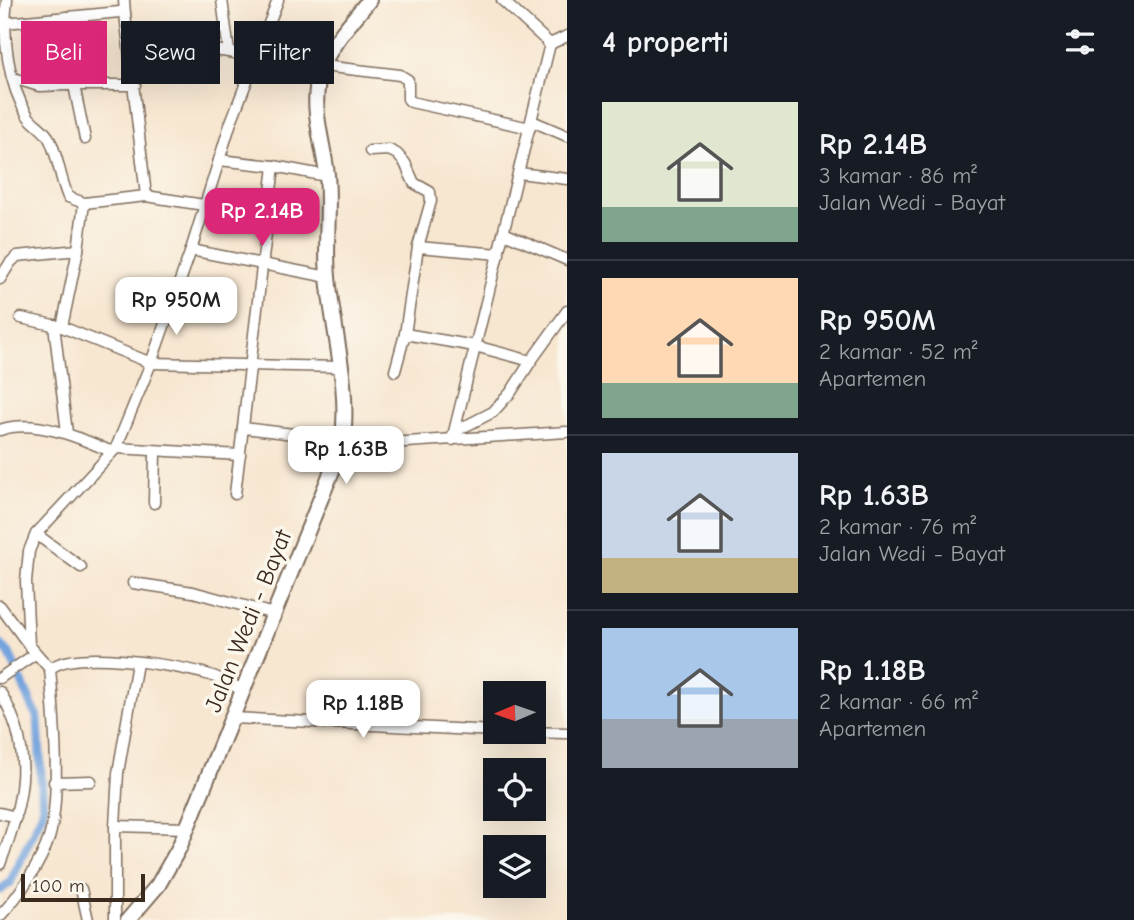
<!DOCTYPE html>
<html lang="id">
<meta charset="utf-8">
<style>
:root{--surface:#171b24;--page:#20242c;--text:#f1f3f6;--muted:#9ea1a6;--line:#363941;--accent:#db2777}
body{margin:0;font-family:"Comic Neue",sans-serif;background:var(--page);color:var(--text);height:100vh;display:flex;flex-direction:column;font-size:26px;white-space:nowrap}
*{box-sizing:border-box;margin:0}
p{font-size:23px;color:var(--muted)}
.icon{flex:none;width:38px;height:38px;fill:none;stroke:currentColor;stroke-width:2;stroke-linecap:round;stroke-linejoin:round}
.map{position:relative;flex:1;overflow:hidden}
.panel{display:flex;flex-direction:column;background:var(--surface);width:567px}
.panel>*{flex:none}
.banner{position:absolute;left:21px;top:21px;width:441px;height:63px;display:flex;gap:14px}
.needle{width:46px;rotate:268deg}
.buttons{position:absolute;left:483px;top:681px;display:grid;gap:14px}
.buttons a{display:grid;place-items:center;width:63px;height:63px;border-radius:0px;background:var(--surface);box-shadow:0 7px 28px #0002;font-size:35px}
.scale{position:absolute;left:21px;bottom:18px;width:124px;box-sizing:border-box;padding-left:7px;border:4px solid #3b2a1e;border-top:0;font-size:19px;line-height:24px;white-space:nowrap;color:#3b2a1e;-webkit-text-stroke:5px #fbf7ec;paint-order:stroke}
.price{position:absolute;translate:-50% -60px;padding:0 16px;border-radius:14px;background:#fff;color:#222;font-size:23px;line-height:46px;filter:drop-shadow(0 2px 4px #0008)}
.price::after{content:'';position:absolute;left:50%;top:42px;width:21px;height:16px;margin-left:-10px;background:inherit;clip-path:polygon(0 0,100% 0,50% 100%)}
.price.active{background:var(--accent);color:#fff}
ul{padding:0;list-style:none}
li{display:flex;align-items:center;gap:21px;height:175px;padding:0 35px}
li+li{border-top:2px solid var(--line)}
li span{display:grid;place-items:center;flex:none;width:196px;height:140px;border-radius:0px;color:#555}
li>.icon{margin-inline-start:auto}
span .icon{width:84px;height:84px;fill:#fffc;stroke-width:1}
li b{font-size:30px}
h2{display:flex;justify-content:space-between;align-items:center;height:84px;padding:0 35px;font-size:30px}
.chip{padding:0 24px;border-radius:0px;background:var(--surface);box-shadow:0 7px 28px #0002;font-size:24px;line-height:63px}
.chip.active{background:var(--accent);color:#fff}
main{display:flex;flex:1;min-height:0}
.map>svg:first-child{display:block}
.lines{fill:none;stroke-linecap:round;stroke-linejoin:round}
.canal{stroke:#72a3dd;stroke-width:9}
.street-casing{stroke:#7d6c5c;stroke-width:13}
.secondary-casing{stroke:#7d6c5c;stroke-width:18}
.street{stroke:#fff;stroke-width:10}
.secondary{stroke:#fff;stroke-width:14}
.labels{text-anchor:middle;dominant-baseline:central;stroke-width:7;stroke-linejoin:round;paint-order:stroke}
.street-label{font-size:24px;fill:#3b2a1e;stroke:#fbf7ec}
</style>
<main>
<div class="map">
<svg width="567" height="920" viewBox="0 0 567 920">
<rect width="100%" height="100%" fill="#fbf7ec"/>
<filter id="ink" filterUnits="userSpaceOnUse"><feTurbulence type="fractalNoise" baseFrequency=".0143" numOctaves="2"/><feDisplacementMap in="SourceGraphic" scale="14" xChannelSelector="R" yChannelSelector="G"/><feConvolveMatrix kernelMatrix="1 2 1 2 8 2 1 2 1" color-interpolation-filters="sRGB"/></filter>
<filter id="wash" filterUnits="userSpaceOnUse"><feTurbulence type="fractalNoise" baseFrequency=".00686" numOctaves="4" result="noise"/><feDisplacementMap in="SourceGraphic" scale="28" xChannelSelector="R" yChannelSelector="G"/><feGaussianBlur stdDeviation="1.57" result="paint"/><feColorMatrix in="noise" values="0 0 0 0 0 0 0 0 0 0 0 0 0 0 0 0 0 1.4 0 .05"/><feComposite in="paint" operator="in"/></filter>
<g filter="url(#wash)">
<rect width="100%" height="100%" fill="#f7e6d0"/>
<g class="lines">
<!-- canal -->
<path class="canal" d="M0 644 9 653 38 719 43 811 10 883 0 890"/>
</g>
</g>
<g filter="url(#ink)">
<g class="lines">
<defs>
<g id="street">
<path d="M7 0C2 36 8 84 28 116 34 125 45 129 50 140 58 157 60 178 68 197L84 203 78 250 62 327"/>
<path d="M124 0 125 14"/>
<path d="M222 0 229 52"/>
<path d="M502 0 550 44 567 36"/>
<path d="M66 17 62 75 64 83 68 85H135"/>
<path d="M5 23 120 12 125 14 146 196"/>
<path d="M129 39 229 52 321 71"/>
<path d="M323 66 400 75 408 80V99L411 102 530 128"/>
<path d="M13 78 39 86 68 85"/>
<path d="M74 85 85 139"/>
<path d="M532 121 567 136"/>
<path d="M370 151 389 150 397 154 405 163 414 183 430 192 431 201 418 247 405 334"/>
<path d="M219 160 274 166 327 176"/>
<path d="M519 173 567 179"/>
<path d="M84 203 146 196 204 205"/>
<path d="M504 233 567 260"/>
<path d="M418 247 499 254"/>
<path d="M191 250 328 277"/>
<path d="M0 279 10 263 17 256 78 250"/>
<path d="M21 318 62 327 151 363 341 367"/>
<path d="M54 325 67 433"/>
<path d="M395 371 405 334 475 346 531 361 567 311"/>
<path d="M244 428 343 440"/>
<path d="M0 430C35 418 81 438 112 452"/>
<path d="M454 432 493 412 511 392 531 361"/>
<path d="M452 440 550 44"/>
<path d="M342 446 567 432"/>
<path d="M116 448 240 455"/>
<path d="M235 494 274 166"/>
<path d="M154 503 155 452"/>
<path d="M36 534 81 567"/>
<path d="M133 583 193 592 274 614"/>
<path d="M0 606 29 645"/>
<path d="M0 678 35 654"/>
<path d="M243 690C230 684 217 676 203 673 173 665 72 648 50 669L29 645 26 581 29 551 36 534 116 448 151 363 191 250 231 122 278 0"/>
<path d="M0 692C36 750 23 804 0 864"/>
<path d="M233 718 495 731"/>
<path d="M518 732 567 733"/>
<path d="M54 782 91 781"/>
<path d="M0 813 16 817"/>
<path d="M115 826 187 828"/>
<path d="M81 889 88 920"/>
<path d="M0 916C18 897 41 863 49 838 61 800 54 711 50 669"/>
<path d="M115 920V826L118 773 137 663"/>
</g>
<path id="secondary" d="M128 920 158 885 179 848 342 446C351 390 333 332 328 277 325 243 330 209 327 175 323 140 309 106 321 70 330 44 352 22 369 0"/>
</defs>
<!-- street casing -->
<use href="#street" class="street-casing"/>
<!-- secondary casing -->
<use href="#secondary" class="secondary-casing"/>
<!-- street -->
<use href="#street" class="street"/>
<!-- secondary -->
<use href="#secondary" class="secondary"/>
</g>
</g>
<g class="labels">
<!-- street labels -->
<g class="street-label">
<text transform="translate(248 621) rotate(-68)">Jalan Wedi - Bayat</text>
</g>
</g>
</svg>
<div class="buttons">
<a><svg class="needle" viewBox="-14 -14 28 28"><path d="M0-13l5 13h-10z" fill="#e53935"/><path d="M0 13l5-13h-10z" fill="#9ea1a6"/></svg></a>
<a><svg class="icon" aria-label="locate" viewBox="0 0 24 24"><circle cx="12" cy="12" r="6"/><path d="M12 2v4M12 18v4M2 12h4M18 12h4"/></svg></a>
<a><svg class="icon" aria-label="layers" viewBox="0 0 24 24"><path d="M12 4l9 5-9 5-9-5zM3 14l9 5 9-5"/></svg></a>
</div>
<div class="scale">100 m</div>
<b class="price active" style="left:262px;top:248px">Rp 2.14B</b>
<b class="price" style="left:176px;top:337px">Rp 950M</b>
<b class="price" style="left:346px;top:486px">Rp 1.63B</b>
<b class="price" style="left:363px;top:740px">Rp 1.18B</b>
<div class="banner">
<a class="chip active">Beli</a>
<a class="chip">Sewa</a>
<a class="chip">Filter</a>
</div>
</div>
<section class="panel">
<h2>4 properti<svg class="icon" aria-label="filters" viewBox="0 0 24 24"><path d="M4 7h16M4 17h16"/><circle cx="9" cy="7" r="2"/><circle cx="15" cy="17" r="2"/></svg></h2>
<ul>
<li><span style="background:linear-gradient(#dfe7d0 75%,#7fa58c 0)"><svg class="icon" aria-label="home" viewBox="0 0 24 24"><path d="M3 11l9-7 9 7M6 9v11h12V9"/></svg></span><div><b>Rp 2.14B</b><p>3 kamar · 86 m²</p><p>Jalan Wedi - Bayat</p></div></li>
<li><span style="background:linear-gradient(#ffd9b3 75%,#7fa58c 0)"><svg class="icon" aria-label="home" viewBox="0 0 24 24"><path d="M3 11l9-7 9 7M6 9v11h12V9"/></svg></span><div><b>Rp 950M</b><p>2 kamar · 52 m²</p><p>Apartemen</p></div></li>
<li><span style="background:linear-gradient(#c9d6e8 75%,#c2b280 0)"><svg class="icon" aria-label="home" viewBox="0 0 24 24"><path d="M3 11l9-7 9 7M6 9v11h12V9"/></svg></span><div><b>Rp 1.63B</b><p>2 kamar · 76 m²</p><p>Jalan Wedi - Bayat</p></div></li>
<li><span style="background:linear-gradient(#a9c7e8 65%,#9aa5b1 0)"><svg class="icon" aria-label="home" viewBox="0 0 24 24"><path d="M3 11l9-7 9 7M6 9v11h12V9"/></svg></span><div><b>Rp 1.18B</b><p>2 kamar · 66 m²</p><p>Apartemen</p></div></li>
</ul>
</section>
</main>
